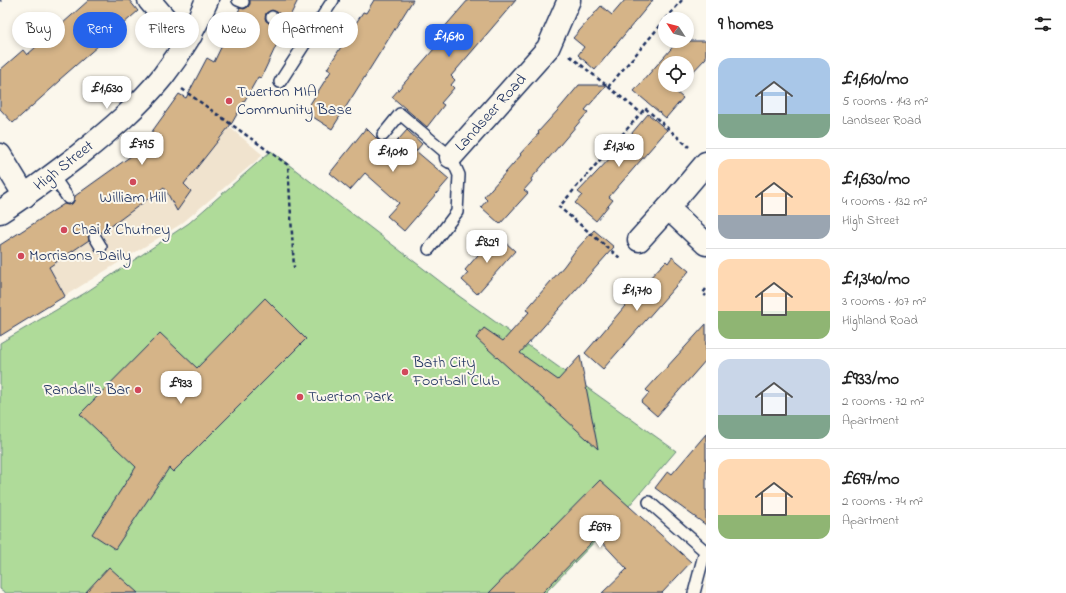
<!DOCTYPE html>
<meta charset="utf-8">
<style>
:root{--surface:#fff;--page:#f6f6f6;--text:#222;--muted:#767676;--line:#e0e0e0;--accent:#2563eb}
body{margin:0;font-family:"Indie Flower",sans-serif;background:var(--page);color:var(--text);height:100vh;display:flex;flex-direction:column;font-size:15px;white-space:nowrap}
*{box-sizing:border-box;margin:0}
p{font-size:13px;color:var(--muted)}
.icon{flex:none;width:22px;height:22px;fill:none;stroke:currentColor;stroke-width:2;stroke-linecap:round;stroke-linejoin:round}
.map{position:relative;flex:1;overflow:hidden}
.panel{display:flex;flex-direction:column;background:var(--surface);width:360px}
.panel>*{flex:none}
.banner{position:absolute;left:12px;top:12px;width:380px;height:36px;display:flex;gap:8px}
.needle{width:26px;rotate:306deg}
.buttons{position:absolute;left:658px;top:12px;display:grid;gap:8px}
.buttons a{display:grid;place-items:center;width:36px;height:36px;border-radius:50%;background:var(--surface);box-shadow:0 2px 6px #0003;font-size:20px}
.price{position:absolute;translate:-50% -34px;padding:0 9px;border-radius:8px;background:#fff;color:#222;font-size:13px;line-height:26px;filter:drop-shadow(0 1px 2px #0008)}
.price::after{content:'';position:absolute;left:50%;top:24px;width:12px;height:9px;margin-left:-6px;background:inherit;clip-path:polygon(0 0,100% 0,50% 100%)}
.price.current{background:var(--accent);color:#fff}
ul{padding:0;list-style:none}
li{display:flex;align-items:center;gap:12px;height:100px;padding:0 12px}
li+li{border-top:1px solid var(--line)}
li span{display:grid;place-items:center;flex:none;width:112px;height:80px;border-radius:12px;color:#555}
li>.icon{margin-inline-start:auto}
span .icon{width:48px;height:48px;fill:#fffc;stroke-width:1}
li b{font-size:17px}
h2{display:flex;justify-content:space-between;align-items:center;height:48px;padding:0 12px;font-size:17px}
.tag{padding:0 14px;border-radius:18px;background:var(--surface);box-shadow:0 2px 6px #0003;font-size:14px;line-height:36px}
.tag.current{background:var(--accent);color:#fff}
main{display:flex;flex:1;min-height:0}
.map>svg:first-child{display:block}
.built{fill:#f0e3ce}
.green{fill:#afdb99;stroke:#65857c}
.building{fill:#d5b488;stroke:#1b2f5e}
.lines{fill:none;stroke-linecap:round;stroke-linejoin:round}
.service-casing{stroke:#1b2f5e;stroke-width:14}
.minor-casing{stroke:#1b2f5e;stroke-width:25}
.tertiary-casing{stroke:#1b2f5e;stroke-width:25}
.path{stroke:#1b2f5e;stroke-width:2.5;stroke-dasharray:4 3;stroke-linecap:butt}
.service{stroke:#fbf7ec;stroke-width:11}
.minor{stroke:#fbf7ec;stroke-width:22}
.tertiary{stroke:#fbf7ec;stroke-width:22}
.poi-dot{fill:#d1495b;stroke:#fbf7ec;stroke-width:1.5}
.labels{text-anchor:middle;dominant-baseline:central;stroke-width:4;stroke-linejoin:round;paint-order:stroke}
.poi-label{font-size:16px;fill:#1b2f5e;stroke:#fbf7ec;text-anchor:start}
.street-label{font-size:16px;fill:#1b2f5e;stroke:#fbf7ec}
</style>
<main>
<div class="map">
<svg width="706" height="593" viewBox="0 0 706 593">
<rect width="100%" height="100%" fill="#fbf7ec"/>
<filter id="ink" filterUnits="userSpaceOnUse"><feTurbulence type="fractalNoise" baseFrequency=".025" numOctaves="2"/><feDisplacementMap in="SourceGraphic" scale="8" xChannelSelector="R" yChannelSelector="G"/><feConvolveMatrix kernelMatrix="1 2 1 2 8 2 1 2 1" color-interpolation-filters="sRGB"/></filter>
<g filter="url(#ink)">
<!-- built -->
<path class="built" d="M179 94 229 127 263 155 181 224 0 336 24 230 79 193 138 151Z"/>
<!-- green -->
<path class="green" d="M271 151 459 296 676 451 628 507 545 593H6L0 589V343L85 293 189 223Z"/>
<!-- building -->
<g class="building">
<path d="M89 0H129L138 11 59 80 60 81 13 123 0 109V70L23 50 27 55Z"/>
<path d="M250 0H298L289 18 272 10 266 13 265 18 266 21 283 31 261 78 258 77 232 123 184 184 191 191 177 211 164 187 106 230 100 233 95 230 91 231 88 237 89 240 49 267 65 296 0 336V245L64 204 68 205 72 204 74 201 75 196 138 151 179 94 186 98 207 58 214 62 240 8 244 9 248 7 250 4Z"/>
<path d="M374 0H413L332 129 305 112 331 71 327 69 363 12 366 13Z"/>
<path d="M468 0H516L451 76 455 80 451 85 454 88 441 103 444 105 427 127 392 97 434 49 429 45Z"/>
<path d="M625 0H653L595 70 578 55 584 47 573 38 601 6 612 15Z"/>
<path d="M678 41H706V58L687 78V63H665V85H680L675 91 683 98 666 118 634 91Z"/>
<path d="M579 85H607L585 110 588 112 531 179 532 181 524 190 528 193 500 224 481 207 487 200 484 197 521 155 520 154 539 133 538 132 558 110Z"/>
<path d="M648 114 667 130 609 197 613 200 596 221 575 203 582 195 578 192 615 153Z"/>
<path d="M366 128 378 140 390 149 407 130 422 144 416 151 449 179 404 231 387 216 399 203 365 173 350 190 330 173Z"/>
<path d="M594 230 614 247 520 353 558 380 580 356 598 449 476 338 484 328 503 341 529 312 526 310 564 266 575 251Z"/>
<path d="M496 234 515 251 477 294 462 280 468 273 465 270Z"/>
<path d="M672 257 689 271 603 369 585 353 642 286 666 261 668 263Z"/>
<path d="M265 298 306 339 173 472 169 468 115 549 92 534 136 467 80 414 160 333 197 368Z"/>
<path d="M706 324V360L657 416 641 402 649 393 646 390Z"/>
<path d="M706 434V525L655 488 668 471 672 474Z"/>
<path d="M600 480 691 562 662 593H602L627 569 597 537 542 593H489Z"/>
<path d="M109 567 138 593H85Z"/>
</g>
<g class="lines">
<defs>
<g id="service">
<path d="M238 0 243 2"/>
<path d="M272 17 309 37 333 0"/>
<path d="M280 82 309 37"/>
<path d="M383 135 400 114 451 157 459 175 457 212 429 249"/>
<path d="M52 175 68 198"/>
<path d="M95 237 101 247"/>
<path d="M649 502 705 551 694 593"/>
</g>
<g id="minor">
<path d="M149 0 167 21 191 35"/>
<path d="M0 155 25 196"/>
<path d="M451 157 548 48 569 0"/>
<path d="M706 163 668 208 706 244"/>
<path d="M639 240 668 208"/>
</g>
<path id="tertiary" d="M0 212C28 194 53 175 79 155 109 131 139 106 163 76 181 53 196 27 207 0"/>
</defs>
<!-- service casing -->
<use href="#service" class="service-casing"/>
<!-- minor casing -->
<use href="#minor" class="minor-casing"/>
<!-- tertiary casing -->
<use href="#tertiary" class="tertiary-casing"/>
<!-- path -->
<g class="path">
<path d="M0 1 1 0"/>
<path d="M666 19 682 0"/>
<path d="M570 56 641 113 645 108 689 147"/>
<path d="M608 87 665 20"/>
<path d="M182 89 288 165 294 268"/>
<path d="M620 258 559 207 641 113"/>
<path d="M706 289 703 293 706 296"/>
</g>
<!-- service -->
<use href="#service" class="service"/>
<!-- minor -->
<use href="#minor" class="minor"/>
<!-- tertiary -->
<use href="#tertiary" class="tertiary"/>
</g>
</g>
<!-- markers -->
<g class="poi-dot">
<circle cx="229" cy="101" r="4"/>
<circle cx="133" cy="182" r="4"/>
<circle cx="64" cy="230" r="4"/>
<circle cx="21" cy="256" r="4"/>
<circle cx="405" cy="372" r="4"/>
<circle cx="138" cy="390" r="4"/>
<circle cx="300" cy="397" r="4"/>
</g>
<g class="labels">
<!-- poi labels -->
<g class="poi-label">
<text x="237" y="92">Twerton MIA<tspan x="237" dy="18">Community Base</tspan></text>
<text x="133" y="198" text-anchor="middle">William Hill</text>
<text x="72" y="230">Chai &amp; Chutney</text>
<text x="29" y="256">Morrisons Daily</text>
<text x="413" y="363">Bath City<tspan x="413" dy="18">Football Club</tspan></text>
<text x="130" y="390" text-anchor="end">Randall's Bar</text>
<text x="308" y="397">Twerton Park</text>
</g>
<!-- street labels -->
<g class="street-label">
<text transform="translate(491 113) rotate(-48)">Landseer Road</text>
<text transform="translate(64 166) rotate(-38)">High Street</text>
</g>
</g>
</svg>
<div class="buttons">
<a><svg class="needle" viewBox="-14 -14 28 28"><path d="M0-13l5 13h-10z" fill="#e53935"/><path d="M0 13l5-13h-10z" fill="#767676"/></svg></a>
<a><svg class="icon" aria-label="locate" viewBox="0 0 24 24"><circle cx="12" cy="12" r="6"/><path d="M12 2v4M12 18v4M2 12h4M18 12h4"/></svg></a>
</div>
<b class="price current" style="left:449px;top:58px">£1,610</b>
<b class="price" style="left:107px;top:110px">£1,630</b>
<b class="price" style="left:142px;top:166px">£795</b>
<b class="price" style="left:619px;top:168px">£1,340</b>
<b class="price" style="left:393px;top:173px">£1,010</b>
<b class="price" style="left:487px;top:264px">£829</b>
<b class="price" style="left:637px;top:312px">£1,710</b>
<b class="price" style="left:181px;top:405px">£933</b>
<b class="price" style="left:600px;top:549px">£697</b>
<div class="banner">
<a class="tag">Buy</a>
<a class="tag current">Rent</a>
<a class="tag">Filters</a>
<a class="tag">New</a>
<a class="tag">Apartment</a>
</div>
</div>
<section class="panel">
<h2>9 homes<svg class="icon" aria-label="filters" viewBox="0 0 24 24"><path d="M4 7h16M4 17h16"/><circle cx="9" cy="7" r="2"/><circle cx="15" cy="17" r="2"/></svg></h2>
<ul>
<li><span style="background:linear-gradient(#a9c7e8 70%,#7fa58c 0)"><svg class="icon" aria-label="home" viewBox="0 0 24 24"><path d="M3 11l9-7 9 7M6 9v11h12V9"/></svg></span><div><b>£1,610/mo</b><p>5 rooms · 143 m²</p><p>Landseer Road</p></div></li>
<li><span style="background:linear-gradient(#ffd9b3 70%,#9aa5b1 0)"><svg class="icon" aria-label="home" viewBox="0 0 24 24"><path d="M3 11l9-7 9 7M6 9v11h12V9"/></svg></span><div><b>£1,630/mo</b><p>4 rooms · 132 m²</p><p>High Street</p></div></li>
<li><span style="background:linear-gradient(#ffd9b3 65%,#8fb573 0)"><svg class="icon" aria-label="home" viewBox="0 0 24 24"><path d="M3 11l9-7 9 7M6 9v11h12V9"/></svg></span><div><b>£1,340/mo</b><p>3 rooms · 107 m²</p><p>Highland Road</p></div></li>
<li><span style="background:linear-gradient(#c9d6e8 70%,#7fa58c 0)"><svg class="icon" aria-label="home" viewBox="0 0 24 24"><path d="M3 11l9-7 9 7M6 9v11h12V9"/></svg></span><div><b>£933/mo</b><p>2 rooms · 72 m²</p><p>Apartment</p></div></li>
<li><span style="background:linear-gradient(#ffd9b3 70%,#8fb573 0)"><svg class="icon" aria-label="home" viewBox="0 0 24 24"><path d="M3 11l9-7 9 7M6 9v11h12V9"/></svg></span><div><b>£697/mo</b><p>2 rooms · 74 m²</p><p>Apartment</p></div></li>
</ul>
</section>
</main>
